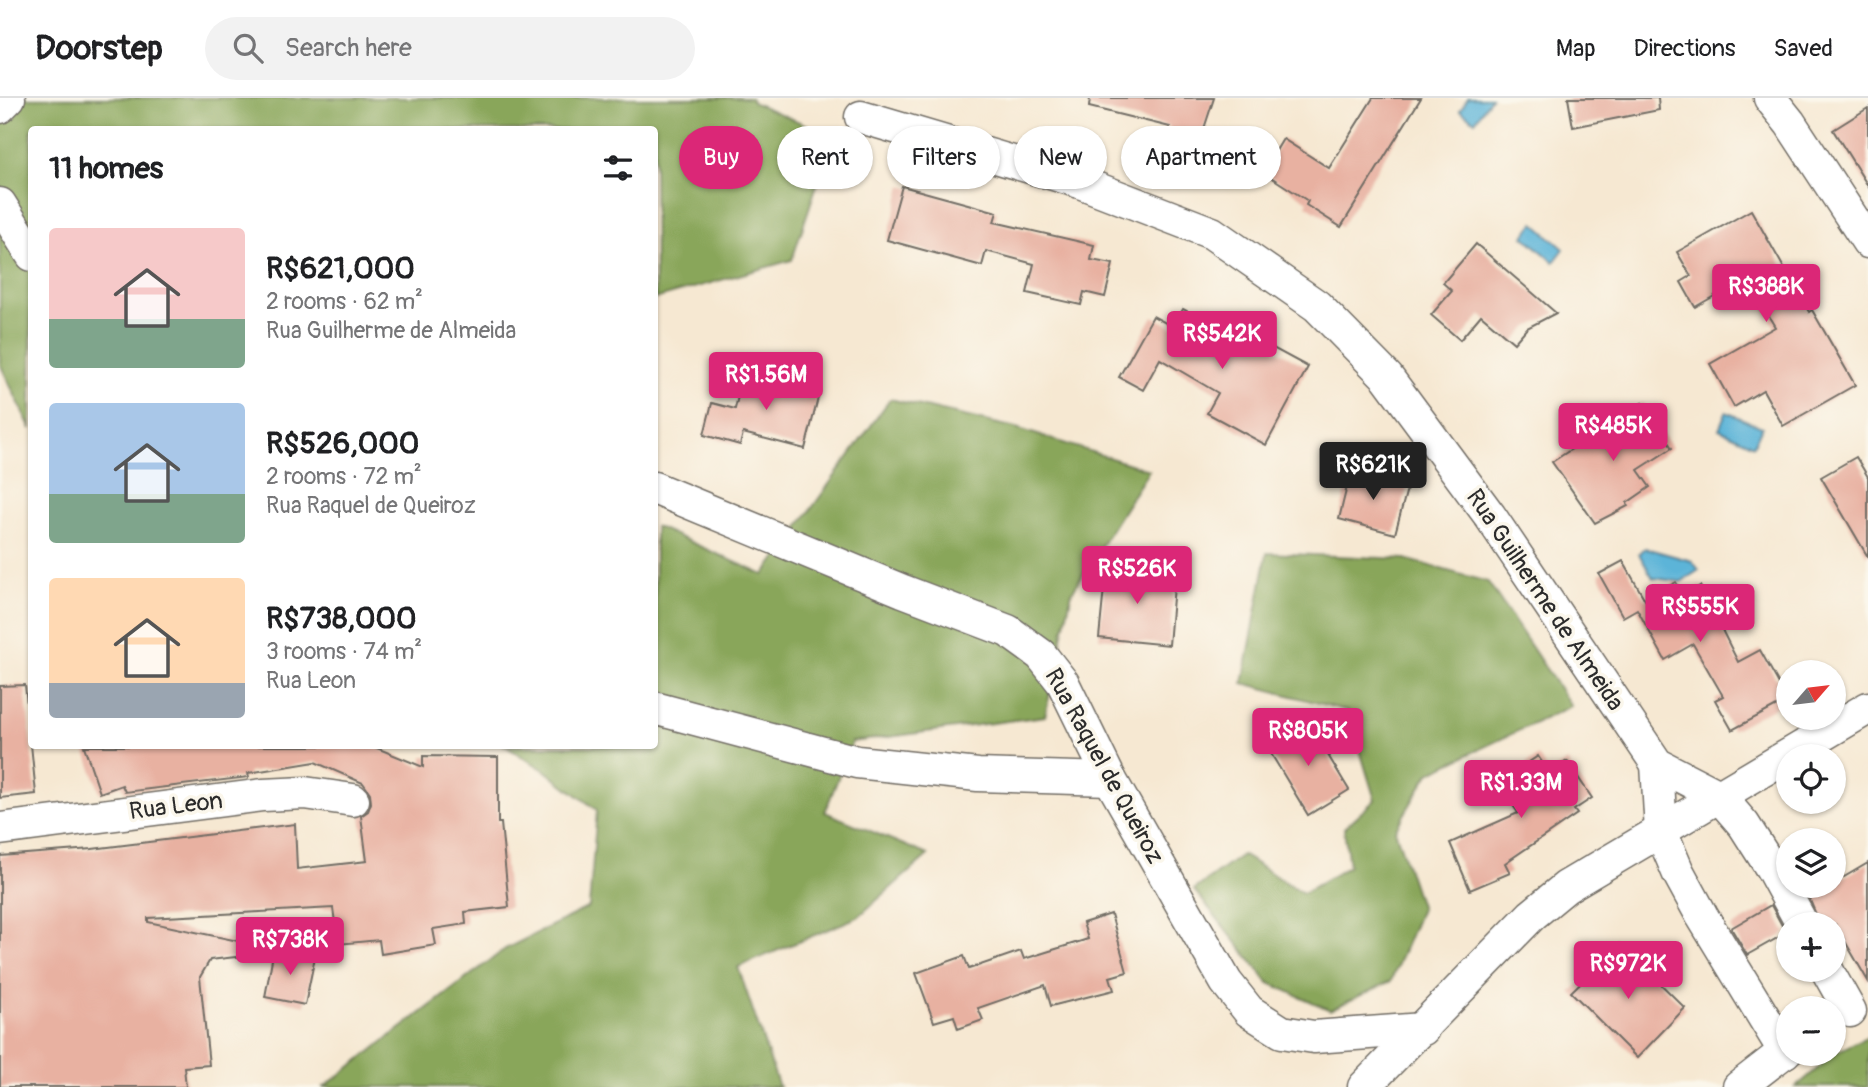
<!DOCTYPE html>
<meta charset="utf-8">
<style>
:root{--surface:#fff;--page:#f2f2f2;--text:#202124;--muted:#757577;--line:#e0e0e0;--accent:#db2777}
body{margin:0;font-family:Pangolin,sans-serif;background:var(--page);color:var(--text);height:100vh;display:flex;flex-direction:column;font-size:26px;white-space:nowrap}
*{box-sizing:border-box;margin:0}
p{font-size:23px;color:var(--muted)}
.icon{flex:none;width:38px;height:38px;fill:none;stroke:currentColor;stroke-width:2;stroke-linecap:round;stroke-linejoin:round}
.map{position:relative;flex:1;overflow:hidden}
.details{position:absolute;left:28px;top:28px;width:630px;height:623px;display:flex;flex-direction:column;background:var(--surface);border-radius:7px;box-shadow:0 2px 5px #0004}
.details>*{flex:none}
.guide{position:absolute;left:679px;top:28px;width:665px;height:63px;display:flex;gap:14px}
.needle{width:46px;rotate:62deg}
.controls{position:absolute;left:1776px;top:562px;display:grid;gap:14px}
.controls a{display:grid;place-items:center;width:70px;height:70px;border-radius:50%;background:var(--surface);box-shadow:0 2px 5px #0004;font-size:35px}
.price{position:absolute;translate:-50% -60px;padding:0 16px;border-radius:7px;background:var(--accent);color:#fff;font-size:23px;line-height:46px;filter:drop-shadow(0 2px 4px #0008)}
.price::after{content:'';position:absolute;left:50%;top:42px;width:21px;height:16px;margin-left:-10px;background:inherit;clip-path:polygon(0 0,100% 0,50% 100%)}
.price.current{background:#222;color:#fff}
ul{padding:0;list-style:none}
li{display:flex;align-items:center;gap:21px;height:175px;padding:0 21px}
li span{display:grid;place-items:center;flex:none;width:196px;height:140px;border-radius:7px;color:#555}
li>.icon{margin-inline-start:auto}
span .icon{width:84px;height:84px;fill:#fffc;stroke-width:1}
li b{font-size:30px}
h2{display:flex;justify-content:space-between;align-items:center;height:84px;padding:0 21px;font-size:30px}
.pill{padding:0 24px;border-radius:32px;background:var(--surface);box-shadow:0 2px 5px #0004;font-size:24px;line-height:63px}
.pill.current{background:var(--accent);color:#fff}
header{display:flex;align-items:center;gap:42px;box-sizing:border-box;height:98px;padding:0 35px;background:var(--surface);border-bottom:2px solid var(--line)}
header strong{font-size:33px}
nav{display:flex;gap:38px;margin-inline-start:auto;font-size:24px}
.search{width:490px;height:63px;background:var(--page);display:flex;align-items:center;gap:18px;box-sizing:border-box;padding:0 24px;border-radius:38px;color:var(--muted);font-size:26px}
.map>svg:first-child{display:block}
.forest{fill:#89a65a;stroke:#5a6842;stroke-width:2}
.water{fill:#5bb4d8;stroke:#437082;stroke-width:2}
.building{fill:#e8b1a1}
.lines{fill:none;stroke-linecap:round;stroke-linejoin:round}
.minor-casing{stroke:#726d65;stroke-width:35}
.minor{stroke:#fff;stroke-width:32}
.labels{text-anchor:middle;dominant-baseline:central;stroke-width:7;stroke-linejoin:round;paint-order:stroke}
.street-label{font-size:24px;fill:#2b2b2b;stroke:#fbf7ec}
</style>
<header>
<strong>Doorstep</strong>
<div class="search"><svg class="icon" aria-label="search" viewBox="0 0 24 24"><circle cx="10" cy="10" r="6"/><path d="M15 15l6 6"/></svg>Search here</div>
<nav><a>Map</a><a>Directions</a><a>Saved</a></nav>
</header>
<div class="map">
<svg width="1868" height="989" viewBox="0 0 1868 989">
<rect width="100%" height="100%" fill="#fbf7ec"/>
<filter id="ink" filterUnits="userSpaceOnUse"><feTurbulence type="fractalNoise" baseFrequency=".0143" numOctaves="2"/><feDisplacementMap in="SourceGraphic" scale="14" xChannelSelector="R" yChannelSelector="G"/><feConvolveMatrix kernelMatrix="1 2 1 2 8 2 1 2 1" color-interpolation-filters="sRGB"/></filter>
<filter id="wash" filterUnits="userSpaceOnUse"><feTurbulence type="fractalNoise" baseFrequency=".00686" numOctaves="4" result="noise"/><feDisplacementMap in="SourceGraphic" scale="28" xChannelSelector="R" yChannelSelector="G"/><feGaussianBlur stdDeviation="1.57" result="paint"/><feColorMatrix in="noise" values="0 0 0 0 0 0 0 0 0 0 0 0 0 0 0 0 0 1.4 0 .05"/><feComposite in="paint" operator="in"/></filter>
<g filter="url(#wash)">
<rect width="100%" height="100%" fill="#f6e8d2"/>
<!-- forest -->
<g class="forest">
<path d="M0 0H751L752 4 833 38 792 162 655 201 654 32H32L31 331 0 266Z"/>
<path d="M890 301 1016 330 1149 372 1072 494 1045 618 852 644 825 714 928 757 858 819 738 869 779 989H324L505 851 589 809 597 712 544 672 505 648H654L655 428 764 477Z"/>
<path d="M1267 455 1405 461 1488 484 1571 608 1429 675 1395 732 1421 811 1391 883 1330 912 1269 885 1194 792 1242 757 1303 795 1349 768 1344 730 1375 702 1348 613 1243 585Z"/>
<path d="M1868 938V989H1796L1838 953Z"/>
</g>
<!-- water -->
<g class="water">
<path d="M1468 0H1491L1475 23 1460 12Z"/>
<path d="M1534 125 1564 151 1554 164 1524 138Z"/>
<path d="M1726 314 1762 329 1754 347 1719 331Z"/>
<path d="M1645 450 1692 463 1699 472 1681 484 1653 480 1639 456Z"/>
</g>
<g id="blocks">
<!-- building -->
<g class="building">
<path d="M1090 0H1214L1197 52 1165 42 1170 29 1089 9Z"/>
<path d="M1373 0H1421L1341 129 1306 107 1308 103 1263 74 1283 41 1329 70Z"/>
<path d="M1568 0H1658L1659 12 1573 29Z"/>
<path d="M1868 10V88L1833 32Z"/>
<path d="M902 88 997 114 994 124 1094 147 1091 162 1113 166 1105 199 1084 194 1081 207 1027 195 1034 166 986 153 982 168 887 142Z"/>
<path d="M1751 112 1809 214 1812 212 1855 287 1783 328 1763 292 1734 309 1710 266 1775 229 1746 180 1695 209 1681 184 1691 178 1677 154Z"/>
<path d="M1476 146 1556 215 1527 230 1514 245 1481 217 1460 242 1431 217 1452 193 1443 185Z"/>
<path d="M1183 211 1245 245 1249 237 1308 269 1266 347 1207 315 1218 295 1160 261 1143 292 1119 279 1153 218 1173 229Z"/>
<path d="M744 273 820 292 805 351 743 335 740 347 704 337 712 305 735 311Z"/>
<path d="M1642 305 1672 350 1638 372 1650 389 1627 405 1628 408 1595 425 1552 364Z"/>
<path d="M1856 359 1868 379V459L1821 379Z"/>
<path d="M1351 372 1408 387 1395 436 1339 421Z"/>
<path d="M1623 463 1645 502 1676 484 1684 497 1700 488 1738 564 1760 552 1788 602 1732 632 1715 602 1723 598 1693 546 1665 562 1637 511 1623 519 1599 476Z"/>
<path d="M1106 470 1175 476 1169 547 1099 540Z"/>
<path d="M25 587 36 696 0 700V588Z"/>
<path d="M1308 624 1349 692 1308 717 1267 649Z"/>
<path d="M84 648H372L423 669V658L498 659V725H501L509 809 465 814 466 826 433 831 436 847 381 856 379 842 338 846 333 810 148 820V824L271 850V855L210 862 200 879 209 967 184 969 186 989H0V758L92 751 295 726 297 771 367 763 361 718 368 713 371 705 370 695 363 685 315 664 248 675 249 679 125 694 122 687 100 695Z"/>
<path d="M1538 658 1549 675 1567 663 1592 700 1574 712 1577 716 1505 765 1510 775 1470 792 1450 745 1518 715 1498 685Z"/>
<path d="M1868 765V883L1835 826H1820L1809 800 1834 788V785Z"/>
<path d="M1771 807 1786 835 1747 857 1731 830Z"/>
<path d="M1111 816 1127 874 1110 879 1114 892 1051 908 1045 887 978 910 983 922 958 931 954 918 934 924 916 875 964 858 969 871 1021 853 1024 861 1088 841 1083 825Z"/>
<path d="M1620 846 1685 910 1637 960 1571 894Z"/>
<path d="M274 851 315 859 305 907 265 899Z"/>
</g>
</g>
</g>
<g filter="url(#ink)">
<use href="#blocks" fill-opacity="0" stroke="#726d65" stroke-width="2"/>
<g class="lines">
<defs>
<g id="minor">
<path d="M1770 0 1790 25 1868 144"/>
<path d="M0 9 9 0"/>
<path d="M861 19 1077 83 1212 135 1317 208 1387 279 1490 418 1657 666 1719 698 1744 727 1772 771 1802 826"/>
<path d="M0 106 32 157"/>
<path d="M654 390 903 493 1008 533 1041 557 1063 585 1110 681 1226 884 1249 913 1282 934 1314 939 1423 931"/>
<path d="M654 610 857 664 978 677 1110 681"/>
<path d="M1657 666 1661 734 1678 774 1702 818 1785 954"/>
<path d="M0 731 263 697 305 695 353 702"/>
<path d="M1827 872 1850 913"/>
<path d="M1364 989 1532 817 1566 789 1868 610"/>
<path d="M1739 989 1788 951"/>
</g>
</defs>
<!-- minor casing -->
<use href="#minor" class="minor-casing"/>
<!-- minor -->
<use href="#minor" class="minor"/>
</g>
</g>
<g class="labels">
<!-- street labels -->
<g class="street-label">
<text transform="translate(1545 502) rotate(56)">Rua Guilherme de Almeida</text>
<text transform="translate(1104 668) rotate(61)">Rua Raquel de Queiroz</text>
<text transform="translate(176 708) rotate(-7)">Rua Leon</text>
</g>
</g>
</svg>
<div class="controls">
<a><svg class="needle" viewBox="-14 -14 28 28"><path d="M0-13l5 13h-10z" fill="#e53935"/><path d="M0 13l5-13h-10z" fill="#757577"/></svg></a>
<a><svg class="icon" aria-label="locate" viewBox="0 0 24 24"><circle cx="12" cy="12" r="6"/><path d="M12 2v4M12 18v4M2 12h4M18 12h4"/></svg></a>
<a><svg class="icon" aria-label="layers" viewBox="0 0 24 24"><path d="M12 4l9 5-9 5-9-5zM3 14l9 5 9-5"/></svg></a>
<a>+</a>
<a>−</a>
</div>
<b class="price" style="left:1766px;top:226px">R$388K</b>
<b class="price" style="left:1222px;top:273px">R$542K</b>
<b class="price" style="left:766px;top:314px">R$1.56M</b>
<b class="price" style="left:1613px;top:365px">R$485K</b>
<b class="price current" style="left:1373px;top:404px">R$621K</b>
<b class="price" style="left:1137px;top:508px">R$526K</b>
<b class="price" style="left:1700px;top:546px">R$555K</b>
<b class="price" style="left:1308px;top:670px">R$805K</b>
<b class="price" style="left:1521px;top:722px">R$1.33M</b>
<b class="price" style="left:290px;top:879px">R$738K</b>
<b class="price" style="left:1628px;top:903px">R$972K</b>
<div class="guide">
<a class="pill current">Buy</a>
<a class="pill">Rent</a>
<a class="pill">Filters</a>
<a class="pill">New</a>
<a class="pill">Apartment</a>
</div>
<section class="details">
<h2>11 homes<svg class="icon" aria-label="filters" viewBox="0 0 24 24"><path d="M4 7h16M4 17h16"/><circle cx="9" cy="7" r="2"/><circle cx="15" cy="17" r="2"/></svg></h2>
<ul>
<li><span style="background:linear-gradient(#f6c9c9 65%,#7fa58c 0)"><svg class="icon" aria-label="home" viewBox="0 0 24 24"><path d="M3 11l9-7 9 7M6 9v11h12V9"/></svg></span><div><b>R$621,000</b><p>2 rooms · 62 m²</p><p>Rua Guilherme de Almeida</p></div></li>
<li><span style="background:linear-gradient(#a9c7e8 65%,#7fa58c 0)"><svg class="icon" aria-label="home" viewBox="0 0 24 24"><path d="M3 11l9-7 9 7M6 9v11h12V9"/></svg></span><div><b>R$526,000</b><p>2 rooms · 72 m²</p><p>Rua Raquel de Queiroz</p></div></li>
<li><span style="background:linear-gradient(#ffd9b3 75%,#9aa5b1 0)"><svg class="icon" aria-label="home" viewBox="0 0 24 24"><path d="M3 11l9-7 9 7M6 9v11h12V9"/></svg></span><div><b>R$738,000</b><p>3 rooms · 74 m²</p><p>Rua Leon</p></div></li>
</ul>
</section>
</div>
